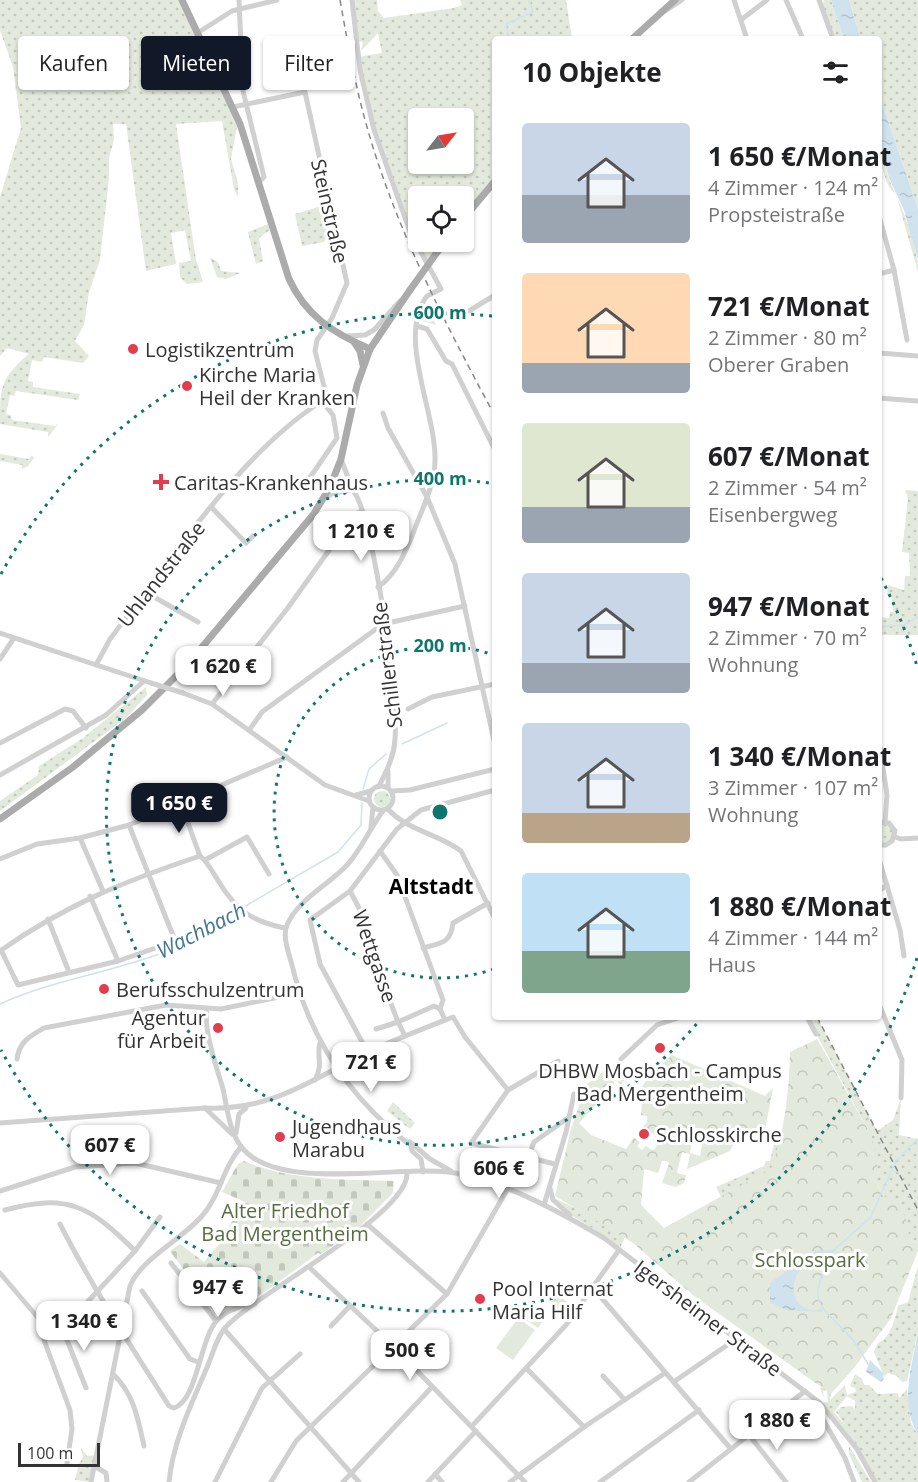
<!DOCTYPE html>
<html lang="de">
<meta charset="utf-8">
<style>
:root{--surface:#fff;--page:#f2f2f2;--text:#202124;--muted:#757577;--accent:#111827}
body{margin:0;font-family:"Open Sans",sans-serif;background:var(--page);color:var(--text);height:100vh;display:flex;flex-direction:column;font-size:22px;white-space:nowrap}
*{box-sizing:border-box;margin:0}
p{font-size:20px;color:var(--muted)}
.icon{flex:none;width:33px;height:33px;fill:none;stroke:currentColor;stroke-width:2;stroke-linecap:round;stroke-linejoin:round}
.map{position:relative;flex:1;overflow:hidden}
.details{position:absolute;left:492px;top:36px;width:390px;height:984px;display:flex;flex-direction:column;background:var(--surface);border-radius:6px;box-shadow:0 2px 4px #0004}
.details>*{flex:none}
.banner{position:absolute;left:18px;top:36px;width:384px;height:54px;display:flex;gap:12px}
.needle{width:39px;rotate:59deg}
.tools{position:absolute;left:408px;top:108px;display:grid;gap:12px}
.tools a{display:grid;place-items:center;width:66px;height:66px;border-radius:6px;background:var(--surface);box-shadow:0 2px 4px #0004;font-size:30px}
.scale{position:absolute;left:18px;bottom:15px;width:82px;box-sizing:border-box;padding-left:6px;border:3px solid #333;border-top:0;font-size:16px;line-height:21px;white-space:nowrap;color:#333;-webkit-text-stroke:4px #fff;paint-order:stroke}
.price{position:absolute;translate:-50% -51px;padding:0 14px;border-radius:12px;background:#fff;color:#222;font-size:20px;line-height:39px;filter:drop-shadow(0 2px 3px #0008)}
.price::after{content:'';position:absolute;left:50%;top:36px;width:18px;height:14px;margin-left:-9px;background:inherit;clip-path:polygon(0 0,100% 0,50% 100%)}
.price.active{background:var(--accent);color:#fff}
ul{padding:0;list-style:none}
li{display:flex;align-items:center;gap:18px;height:150px;padding:0 30px}
li span{display:grid;place-items:center;flex:none;width:168px;height:120px;border-radius:6px;color:#555}
li>.icon{margin-inline-start:auto}
span .icon{width:72px;height:72px;fill:#fffc;stroke-width:1}
li b{font-size:26px}
h2{display:flex;justify-content:space-between;align-items:center;height:72px;padding:0 30px;font-size:26px}
.chip{padding:0 21px;border-radius:6px;background:var(--surface);box-shadow:0 2px 4px #0004;font-size:21px;line-height:54px}
.chip.active{background:var(--accent);color:#fff}
.map>svg:first-child{display:block}
.grass{fill:url(#grass-dots);fill-rule:evenodd}
.cemetery{fill:url(#cemetery-stones)}
.park{fill:url(#park-crowns);fill-rule:evenodd}
.pitch{fill:#e3e9dc}
.water{fill:url(#water-ripples)}
.lines{fill:none;stroke-linecap:round;stroke-linejoin:round}
.stream{stroke:#cfe2ed;stroke-width:1.5}
.minor{stroke:#d0d0d0;stroke-width:5}
.major{stroke:#ababab;stroke-width:7}
.rail{stroke:#888;stroke-width:1.5;stroke-dasharray:6 4.5;stroke-linecap:butt}
.minor-bridge{stroke:#d0d0d0;stroke-width:5}
.major-bridge{stroke:#ababab;stroke-width:7}
.ring{fill:none;stroke:#0f766e;stroke-width:3;stroke-dasharray:3 6}
.poi-dot{fill:#e13d4d;stroke:#fff;stroke-width:2}
.labels{text-anchor:middle;dominant-baseline:central;stroke-width:6;stroke-linejoin:round;paint-order:stroke}
.street-label{font-size:20px;fill:#333;stroke:#fff}
.poi-label{font-size:20px;fill:#333;stroke:#fff;text-anchor:start}
.park-label{font-size:20px;fill:#576e40;stroke:#fff}
.neighbourhood-label{font-size:21px;font-weight:bold;fill:#000;stroke:#fff}
.water-label{font-size:21px;font-style:italic;fill:#417694;stroke:#fff}
.centre{fill:#0f766e;stroke:#fff;stroke-width:3}
.ring-label{font-size:18px;text-anchor:middle;font-weight:bold;fill:#0f766e;stroke:#fff;stroke-width:6;stroke-linejoin:round;paint-order:stroke}
</style>
<div class="map">
<svg width="918" height="1482" viewBox="0 0 918 1482">
<defs>
<pattern id="grass-dots" width="8" height="8" patternUnits="userSpaceOnUse" patternTransform="scale(1.5)"><rect width="8" height="8" fill="#e3e9dc"/><path d="M2 2h.1M6 6h.1" fill="none" stroke="#c3c8bd" stroke-width="1.8" stroke-linecap="round"/></pattern>
<pattern id="cemetery-stones" width="16" height="16" patternUnits="userSpaceOnUse" patternTransform="scale(1.5)"><rect width="16" height="16" fill="#e3e9dc"/><path d="M2 7V4a2 2 0 0 1 4 0v3zM10 15v-3a2 2 0 0 1 4 0v3z" fill="#c3c8bd"/></pattern>
<pattern id="park-crowns" width="20" height="18" patternUnits="userSpaceOnUse" patternTransform="scale(1.5)"><rect width="20" height="18" fill="#e3e9dc"/><path d="M2 6a3 3 0 1 1 6 0M12 15a3 3 0 1 1 6 0" fill="none" stroke="#c3c8bd"/></pattern>
<pattern id="water-ripples" width="26" height="14" patternUnits="userSpaceOnUse" patternTransform="scale(1.5)"><rect width="26" height="14" fill="#cfe2ed"/><path d="M2 4q2-2 4 0t4 0M15 11q2-2 4 0t4 0" fill="none" stroke="#b2c2cc"/></pattern>
</defs>
<rect width="100%" height="100%" fill="#fff"/>
<!-- grass -->
<g class="grass">
<path d="M0 0H182L237 126 231 159 238 183V197L234 189 222 121 176 124 196 260 203 282 187 284 180 277 179 263 191 261 185 230 171 233 176 264 146 271 126 124H113L114 140 109 158V178L100 260 89 292 84 325 75 341 89 356 83 363 44 357 42 362 32 360 28 381 33 382V387L80 394 78 400 16 391 14 396 10 395 6 414 11 415 12 420 55 426 59 423 48 437V432L0 424C0 388 0 378 29 354L7 348 0 356V197L21 128 13 67 0 30Z"/>
<path d="M352 0H377L378 11 384 18 454 8 462 5 460 0H566L572 39H495V181L464 218V196H418V242H445L426 261 416 245 374 130 358 57 382 53 378 33 361 51 363 42 356 41ZM418 118H464V164H418L413 147 418 146Z"/>
<path d="M824 0H831L844 39H833L822 7Z"/>
<path d="M849 0H918V209L879 94V39H861Z"/>
<path d="M879 143C883 155 885 168 889 179 901 209 918 238 918 272L896 194C884 186 879 157 879 143Z"/>
<path d="M322 206 329 233 324 242 302 246 295 214Z"/>
<path d="M268 224 270 230 259 238 263 261 256 264 248 232Z"/>
<path d="M210 258 218 262 221 271 241 273 226 279 217 277Z"/>
<path d="M0 454 29 459 32 455 34 458 28 466 22 469V465L0 461Z"/>
<path d="M905 490 918 491V635H879L880 617 889 618 890 612H893L892 596 887 595 888 585 904 590 905 576H910L909 553 902 552 908 498Z"/>
<path d="M146 687 147 695 126 718 0 811V801L38 775 39 766 83 738Z"/>
<circle cx="382" cy="799" r="8"/>
<path d="M879 822 893 826 892 841 879 845Z"/>
<path d="M807 1017H817L877 1131 893 1120 901 1098 899 1135 918 1139V1243L909 1238 874 1179 807 1144 729 1212 716 1187 764 1166 766 1161H770L775 1140 779 1141 782 1135H871Z"/>
<path d="M393 1102 415 1123 410 1129 387 1111Z"/>
<path d="M554 1198 627 1233 619 1250 594 1229 567 1213Z"/>
<path d="M918 1266V1332L907 1381 902 1382 897 1376 888 1373 884 1376 874 1352 878 1343C891 1338 895 1318 898 1306L908 1302Z"/>
<path d="M557 1294 573 1306 564 1319 553 1311 555 1308 550 1304Z"/>
<path d="M855 1374 862 1379 864 1385H869L878 1394 898 1393 899 1398 907 1389 911 1423 918 1435V1482H875L867 1466 820 1403 828 1402 827 1390 823 1391 824 1398 820 1388 825 1385 831 1390 830 1400 845 1385 847 1395 856 1392 855 1388 850 1386ZM847 1396 855 1401V1409L852 1406 841 1407 836 1412 846 1426 834 1412Z"/>
<path d="M849 1446 871 1482H862L849 1454Z"/>
<path d="M81 1448 87 1456 99 1455 91 1482 75 1480 79 1464 83 1457Z"/>
</g>
<!-- cemetery -->
<path class="cemetery" d="M244 1161C291 1181 343 1179 394 1181L393 1193 358 1228 321 1254 318 1253 254 1300 216 1314 170 1251 180 1244 204 1262 220 1243 243 1201 222 1192 238 1164Z"/>
<!-- park -->
<g class="park">
<path d="M425 303 436 325 422 321Z"/>
<path d="M817 1039 871 1135 878 1162 874 1179 884 1196C902 1203 909 1221 909 1238L918 1243V1251L891 1318 854 1368 831 1394 694 1296 633 1243 555 1196 571 1129 586 1085 607 1069 620 1067 629 1071 630 1075 619 1086 618 1081H614V1085L579 1123 591 1135 626 1149 634 1137 640 1143 637 1146 642 1150 646 1146 652 1150 655 1149 657 1144 653 1140 656 1135 642 1128 647 1122V1116L641 1115 642 1102 637 1095 647 1079 672 1055 765 1096 773 1088 765 1130 757 1127 755 1137 739 1133 730 1151 687 1169 690 1154 682 1152 677 1173 686 1175 684 1183 676 1187 662 1183 669 1163 667 1161H662L658 1173 644 1169 641 1205 664 1228 771 1169C785 1130 789 1093 790 1052ZM695 1128 705 1129 700 1156 690 1153Z"/>
</g>
<!-- pitch -->
<g class="pitch">
<path d="M527 1305 545 1318 538 1328 520 1316Z"/>
<path d="M518 1318 535 1330 513 1360 496 1348Z"/>
</g>
<!-- water -->
<g class="water">
<path d="M831 0H849L861 39H844Z"/>
<path d="M879 94 918 209V259L904 210 889 178 879 143Z"/>
<path d="M835 1250 832 1254C783 1258 782 1317 822 1309L823 1312 786 1310 770 1302V1283L815 1251Z"/>
<path d="M918 1332V1435C899 1402 912 1367 918 1332Z"/>
<path d="M870 1360 883 1373 884 1379 881 1382 866 1372Z"/>
</g>
<g class="lines">
<!-- stream -->
<g class="stream">
<path d="M509 39 506 24 533 12 529 0"/>
<path d="M879 627 904 625 918 617"/>
<path d="M402 744 447 723"/>
<path d="M363 789 369 769 386 754"/>
<path d="M242 908 338 852 361 825 362 803"/>
<path d="M0 1004C52 980 109 973 162 953 189 942 212 925 237 910"/>
<path d="M834 1250 870 1218 896 1161 918 1139"/>
<path d="M832 1255C804 1305 821 1304 853 1340 858 1347 863 1356 868 1364"/>
</g>
<!-- minor -->
<g class="minor">
<path d="M239 0 243 91 264 177 260 181"/>
<path d="M352 0 360 70 374 130 410 232 441 289 427 296C396 336 437 415 435 461 435 484 422 509 414 531 406 551 396 575 378 587"/>
<path d="M734 0 747 39"/>
<path d="M786 0 803 39"/>
<path d="M819 0 833 39"/>
<path d="M662 13 682 0"/>
<path d="M742 19 767 0"/>
<path d="M199 32 232 11 277 0"/>
<path d="M879 216 894 270 907 340"/>
<path d="M879 274 894 270"/>
<path d="M469 311 495 295"/>
<path d="M417 326 427 329 446 361 452 364 495 450"/>
<path d="M346 336 365 335 374 330 400 301"/>
<path d="M879 353 918 356"/>
<path d="M879 398 917 401"/>
<path d="M383 413 388 428 427 497 455 564 495 745"/>
<path d="M341 459 352 488"/>
<path d="M309 479 337 438 333 415 322 401"/>
<path d="M334 479C342 482 351 487 356 495 374 527 399 699 395 739 394 757 387 770 379 786"/>
<path d="M323 499 333 493 352 490"/>
<path d="M212 508 246 543 253 536"/>
<path d="M147 593 198 622"/>
<path d="M0 633 151 683"/>
<path d="M0 659 14 638"/>
<path d="M96 665 110 639C169 562 240 453 322 401L326 394 315 351 317 340 332 318 347 283 305 92 233 107"/>
<path d="M183 693 212 704 325 785 369 801"/>
<path d="M212 704 287 609 355 514 362 511"/>
<path d="M408 709 432 697 495 684"/>
<path d="M250 729 262 712 383 624 465 606"/>
<path d="M879 741 887 795 885 822"/>
<path d="M0 743 65 709 73 711 86 728"/>
<path d="M0 775 106 715 144 681"/>
<circle cx="381" cy="798" r="12"/>
<path d="M388 788V771"/>
<path d="M392 791 410 790 495 769"/>
<path d="M356 795 371 791"/>
<path d="M181 804 200 856C208 862 213 873 219 882 236 910 253 922 285 928"/>
<path d="M388 809C406 830 439 834 461 851L495 919"/>
<path d="M383 811C370 828 362 848 348 864 329 885 298 899 287 925 282 936 289 954 292 965 309 1037 349 1096 406 1142H410L412 1151 421 1159 423 1172"/>
<path d="M879 822 889 823 895 831 892 841 886 845H879"/>
<path d="M371 827 373 807"/>
<path d="M895 837 901 839 918 838"/>
<path d="M80 838 103 891"/>
<path d="M380 851 397 875 443 1000 440 1009 445 1020"/>
<path d="M0 859 37 844 80 838 129 825 287 757"/>
<path d="M879 859 900 930 904 956"/>
<path d="M205 860 247 837 269 874"/>
<path d="M350 891 359 908 369 946 398 1022 376 1029"/>
<path d="M879 891 887 885"/>
<path d="M90 896 118 961"/>
<path d="M48 919 69 972"/>
<path d="M423 948C440 943 451 944 453 923L488 903"/>
<path d="M1 950 18 985 118 961 170 943 174 938 129 825"/>
<path d="M0 951C65 905 125 881 200 856"/>
<path d="M879 1004 902 1060 901 1098"/>
<path d="M207 1009C203 1030 217 1068 223 1089 227 1107 229 1130 240 1145 274 1195 403 1163 455 1173 508 1183 558 1211 604 1238L820 1403 857 1449 875 1482"/>
<path d="M807 1017 816 1034"/>
<path d="M405 1036 398 1022 434 1006 440 1009"/>
<path d="M368 1053 320 964 310 920 350 891 397 829 421 810 495 790"/>
<path d="M17 1059C19 1042 30 1036 44 1028L166 1005 221 1009 298 993"/>
<path d="M621 1059 657 1025 681 1017"/>
<path d="M315 1080C324 1062 316 1057 320 1043"/>
<path d="M205 1108 232 1134"/>
<path d="M0 1123 205 1108C271 1111 311 1080 368 1052 396 1039 425 1028 453 1017L465 1037 508 1090"/>
<path d="M236 1133 239 1114 246 1108"/>
<path d="M410 1142 430 1159 451 1171"/>
<path d="M528 1158 534 1142 568 1118"/>
<path d="M555 1164 471 1143 508 1090 558 1061"/>
<path d="M550 1188 553 1200 570 1215"/>
<path d="M0 1191 75 1167 135 1163 221 1183"/>
<path d="M544 1205 566 1132 574 1094"/>
<path d="M5 1210C68 1193 90 1206 135 1251"/>
<path d="M60 1224C92 1287 131 1346 169 1406L174 1408C198 1400 199 1339 218 1319 227 1310 240 1307 251 1303L255 1304"/>
<path d="M367 1224 447 1294"/>
<path d="M171 1263 216 1321"/>
<path d="M309 1267 394 1347 525 1482"/>
<path d="M0 1273 51 1333"/>
<path d="M593 1288 731 1449"/>
<path d="M142 1291 190 1359 198 1362"/>
<path d="M79 1311 91 1338"/>
<path d="M61 1325 86 1388"/>
<path d="M331 1326 349 1307"/>
<path d="M224 1329 359 1482"/>
<path d="M527 1369 584 1427"/>
<path d="M113 1374C134 1394 138 1419 144 1446"/>
<path d="M603 1376 625 1400"/>
<path d="M675 1381 736 1339"/>
<path d="M824 1421 845 1458 854 1482"/>
<path d="M472 1426 566 1325 619 1250"/>
<path d="M749 1435 786 1482"/>
<path d="M67 1463 72 1429 70 1410 44 1340 79 1311 135 1251 160 1217"/>
<path d="M96 1467 106 1473 107 1482"/>
<path d="M435 1474 442 1482"/>
<path d="M91 1482 130 1286C141 1259 181 1240 202 1216 220 1196 223 1167 241 1147"/>
<path d="M169 1482C173 1441 192 1403 208 1365 213 1353 217 1337 225 1328 254 1294 409 1215 407 1173"/>
<path d="M215 1482 262 1388 300 1354"/>
<path d="M271 1482 296 1441 447 1294 507 1190"/>
<path d="M343 1482 432 1387"/>
<path d="M428 1482 476 1431"/>
<path d="M510 1482 584 1427 665 1373"/>
<path d="M600 1482 699 1410"/>
<path d="M689 1482 805 1391"/>
</g>
<!-- major -->
<g class="major">
<path d="M182 0 240 124 289 279C306 316 333 333 370 349"/>
<path d="M632 39 675 0"/>
<path d="M464 218 495 181"/>
<path d="M438 251 445 242"/>
<path d="M354 342 360 351 363 365"/>
<path d="M0 819 73 767 142 710 187 665 313 515 330 487 341 459 357 385 370 349 410 290"/>
</g>
<!-- rail -->
<g class="rail">
<path d="M340 0C348 45 356 90 369 134 398 233 446 325 495 416"/>
<path d="M817 1017 918 1210"/>
</g>
<!-- minor-bridge -->
<path class="minor-bridge" d="M151 683 183 693"/>
<!-- major-bridge -->
<path class="major-bridge" d="M410 290 438 251"/>
</g>
<!-- distance rings -->
<g class="ring">
<path d="M494 969A166 166 0 1 1 494 655"/>
<path d="M702 1017A333 333 0 1 1 495 484"/>
<path d="M917 958A499 499 0 0 1 1 1050M1 574A499 499 0 0 1 492 316M881 578A499 499 0 0 1 917 666"/>
</g>
<!-- markers -->
<g class="poi-dot">
<circle cx="133" cy="349" r="6"/>
<circle cx="187" cy="386" r="6"/>
<path d="M158 473h6v6h6v6h-6v6h-6v-6h-6v-6h6z"/>
<circle cx="104" cy="989" r="6"/>
<circle cx="218" cy="1028" r="6"/>
<circle cx="660" cy="1048" r="6"/>
<circle cx="644" cy="1134" r="6"/>
<circle cx="280" cy="1137" r="6"/>
<circle cx="480" cy="1299" r="6"/>
</g>
<g class="labels">
<!-- street labels -->
<g class="street-label">
<text transform="translate(330 211) rotate(77)">Steinstraße</text>
<text transform="translate(161 574) rotate(-52)">Uhlandstraße</text>
<text transform="translate(387 665) rotate(-97)">Schillerstraße</text>
<text transform="translate(375 956) rotate(71)">Wettgasse</text>
<text transform="translate(708 1318) rotate(37)">Igersheimer Straße</text>
</g>
<!-- poi labels -->
<g class="poi-label">
<text x="145" y="349">Logistikzentrum</text>
<text x="199" y="374">Kirche Maria<tspan x="199" dy="23">Heil der Kranken</tspan></text>
<text x="174" y="482">Caritas-Krankenhaus</text>
<text x="116" y="989">Berufsschulzentrum</text>
<text x="206" y="1017" text-anchor="end">Agentur<tspan x="206" dy="23">für Arbeit</tspan></text>
<text x="660" y="1070" text-anchor="middle">DHBW Mosbach - Campus<tspan x="660" dy="23">Bad Mergentheim</tspan></text>
<text x="292" y="1126">Jugendhaus<tspan x="292" dy="23">Marabu</tspan></text>
<text x="656" y="1134">Schlosskirche</text>
<text x="492" y="1288">Pool Internat<tspan x="492" dy="23">Maria Hilf</tspan></text>
</g>
<!-- park labels -->
<g class="park-label">
<text x="285" y="1210">Alter Friedhof<tspan x="285" dy="23">Bad Mergentheim</tspan></text>
<text x="810" y="1259">Schlosspark</text>
</g>
<!-- neighbourhood labels -->
<g class="neighbourhood-label">
<text x="431" y="886">Altstadt</text>
</g>
<!-- water labels -->
<g class="water-label">
<text transform="translate(201 930) rotate(-27)">Wachbach</text>
</g>
</g>
<circle cx="440" cy="812" r="9" class="centre"/>
<g class="ring-label">
<text x="440" y="319">600 m</text>
<text x="440" y="485">400 m</text>
<text x="440" y="652">200 m</text>
</g>
</svg>
<div class="tools">
<a><svg class="needle" viewBox="-14 -14 28 28"><path d="M0-13l5 13h-10z" fill="#e53935"/><path d="M0 13l5-13h-10z" fill="#757577"/></svg></a>
<a><svg class="icon" aria-label="locate" viewBox="0 0 24 24"><circle cx="12" cy="12" r="6"/><path d="M12 2v4M12 18v4M2 12h4M18 12h4"/></svg></a>
</div>
<div class="scale">100 m</div>
<b class="price" style="left:361px;top:562px">1 210 €</b>
<b class="price" style="left:223px;top:697px">1 620 €</b>
<b class="price active" style="left:179px;top:834px">1 650 €</b>
<b class="price" style="left:371px;top:1093px">721 €</b>
<b class="price" style="left:110px;top:1176px">607 €</b>
<b class="price" style="left:499px;top:1199px">606 €</b>
<b class="price" style="left:218px;top:1318px">947 €</b>
<b class="price" style="left:84px;top:1352px">1 340 €</b>
<b class="price" style="left:410px;top:1381px">500 €</b>
<b class="price" style="left:777px;top:1451px">1 880 €</b>
<div class="banner">
<a class="chip">Kaufen</a>
<a class="chip active">Mieten</a>
<a class="chip">Filter</a>
</div>
<section class="details">
<h2>10 Objekte<svg class="icon" aria-label="filters" viewBox="0 0 24 24"><path d="M4 7h16M4 17h16"/><circle cx="9" cy="7" r="2"/><circle cx="15" cy="17" r="2"/></svg></h2>
<ul>
<li><span style="background:linear-gradient(#c9d6e8 60%,#9aa5b1 0)"><svg class="icon" aria-label="home" viewBox="0 0 24 24"><path d="M3 11l9-7 9 7M6 9v11h12V9"/></svg></span><div><b>1 650 €/Monat</b><p>4 Zimmer · 124 m²</p><p>Propsteistraße</p></div></li>
<li><span style="background:linear-gradient(#ffd9b3 75%,#9aa5b1 0)"><svg class="icon" aria-label="home" viewBox="0 0 24 24"><path d="M3 11l9-7 9 7M6 9v11h12V9"/></svg></span><div><b>721 €/Monat</b><p>2 Zimmer · 80 m²</p><p>Oberer Graben</p></div></li>
<li><span style="background:linear-gradient(#dfe7d0 70%,#9aa5b1 0)"><svg class="icon" aria-label="home" viewBox="0 0 24 24"><path d="M3 11l9-7 9 7M6 9v11h12V9"/></svg></span><div><b>607 €/Monat</b><p>2 Zimmer · 54 m²</p><p>Eisenbergweg</p></div></li>
<li><span style="background:linear-gradient(#c9d6e8 75%,#9aa5b1 0)"><svg class="icon" aria-label="home" viewBox="0 0 24 24"><path d="M3 11l9-7 9 7M6 9v11h12V9"/></svg></span><div><b>947 €/Monat</b><p>2 Zimmer · 70 m²</p><p>Wohnung</p></div></li>
<li><span style="background:linear-gradient(#c9d6e8 75%,#b9a48a 0)"><svg class="icon" aria-label="home" viewBox="0 0 24 24"><path d="M3 11l9-7 9 7M6 9v11h12V9"/></svg></span><div><b>1 340 €/Monat</b><p>3 Zimmer · 107 m²</p><p>Wohnung</p></div></li>
<li><span style="background:linear-gradient(#bfe0f5 65%,#7fa58c 0)"><svg class="icon" aria-label="home" viewBox="0 0 24 24"><path d="M3 11l9-7 9 7M6 9v11h12V9"/></svg></span><div><b>1 880 €/Monat</b><p>4 Zimmer · 144 m²</p><p>Haus</p></div></li>
</ul>
</section>
</div>
